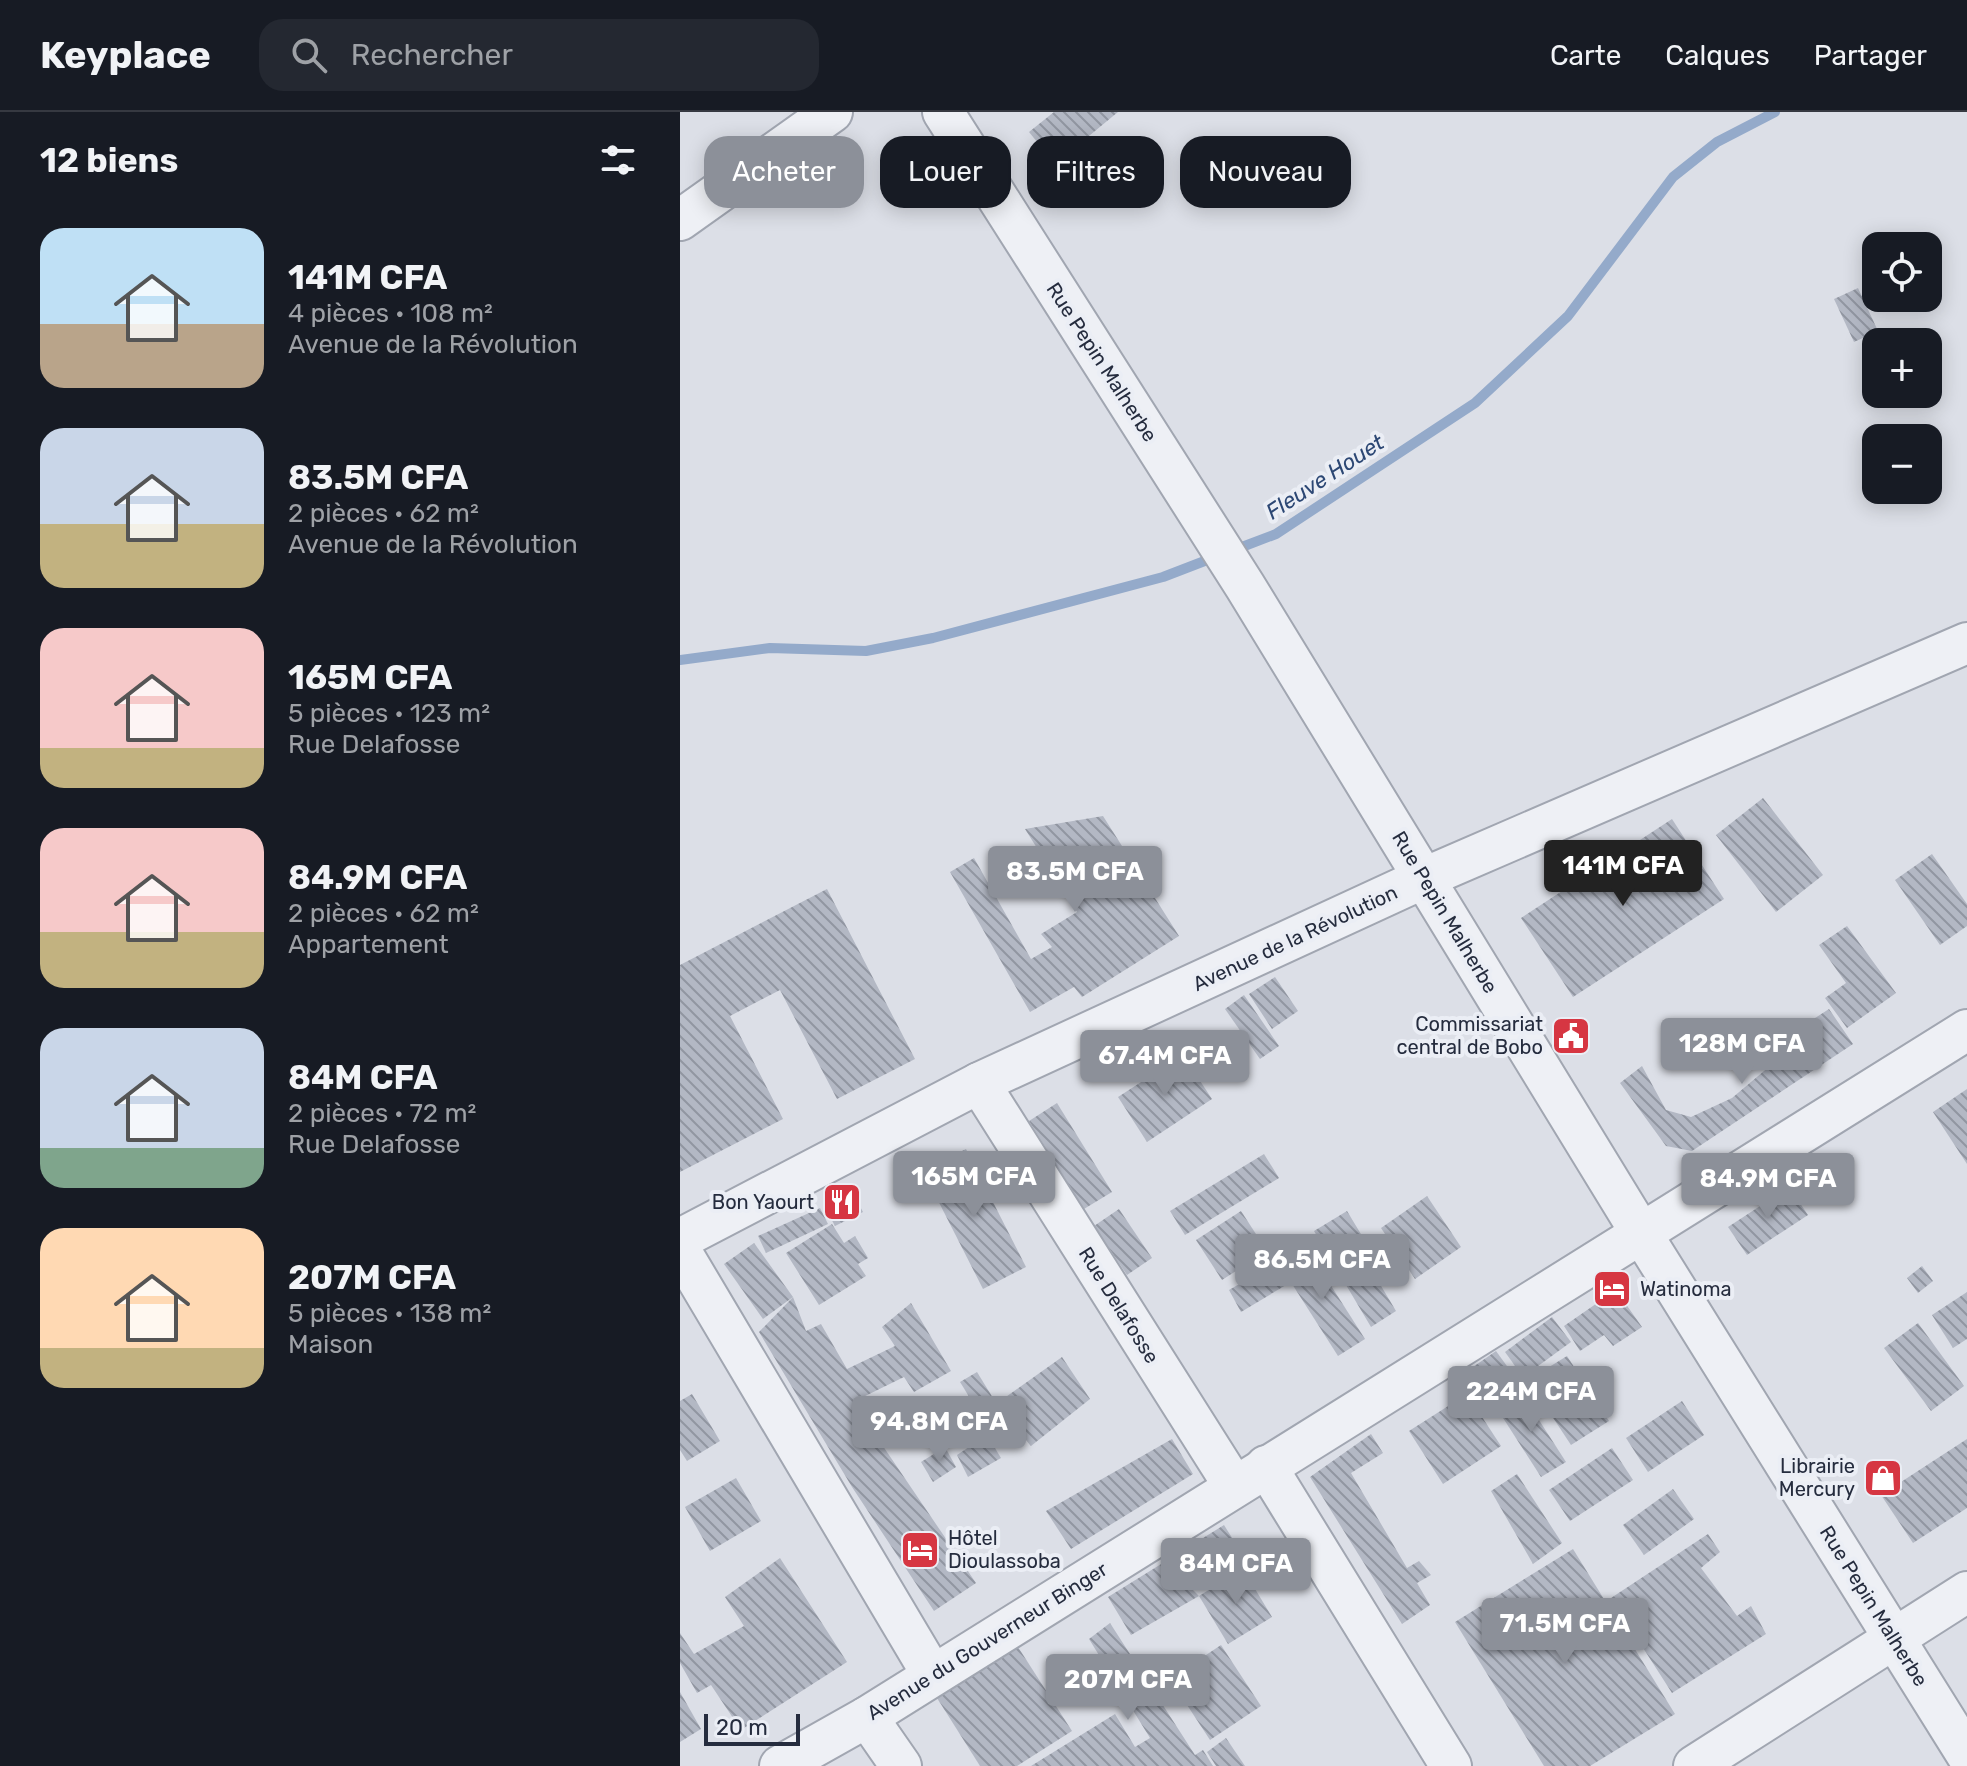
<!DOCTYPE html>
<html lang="fr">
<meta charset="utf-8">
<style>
:root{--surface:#171b24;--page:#242831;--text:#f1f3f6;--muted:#9ea1a6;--line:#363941;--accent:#8c9099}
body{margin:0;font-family:Rubik,sans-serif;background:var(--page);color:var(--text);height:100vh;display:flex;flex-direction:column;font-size:30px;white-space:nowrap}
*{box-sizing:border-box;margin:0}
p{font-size:26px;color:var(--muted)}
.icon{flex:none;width:44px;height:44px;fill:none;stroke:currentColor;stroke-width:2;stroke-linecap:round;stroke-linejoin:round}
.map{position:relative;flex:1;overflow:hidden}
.side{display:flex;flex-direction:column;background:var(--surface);width:680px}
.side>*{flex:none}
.guide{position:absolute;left:24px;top:24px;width:760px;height:72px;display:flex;gap:16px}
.tools{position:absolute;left:1182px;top:120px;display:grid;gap:16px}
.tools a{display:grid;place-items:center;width:80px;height:80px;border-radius:16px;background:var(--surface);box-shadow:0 4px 20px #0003;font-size:40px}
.scale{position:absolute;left:24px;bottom:20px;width:96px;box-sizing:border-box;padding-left:8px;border:4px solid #252c3e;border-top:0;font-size:22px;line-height:28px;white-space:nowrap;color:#252c3e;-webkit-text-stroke:6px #ebeef5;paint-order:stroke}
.price{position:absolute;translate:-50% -68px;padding:0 18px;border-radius:8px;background:var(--accent);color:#fff;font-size:26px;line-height:52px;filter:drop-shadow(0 2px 4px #0008)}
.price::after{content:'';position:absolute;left:50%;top:48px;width:24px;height:18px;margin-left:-12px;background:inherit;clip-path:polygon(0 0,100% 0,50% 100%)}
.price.selected{background:#222;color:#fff}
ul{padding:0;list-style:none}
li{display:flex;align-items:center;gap:24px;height:200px;padding:0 40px}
li span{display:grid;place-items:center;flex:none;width:224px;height:160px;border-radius:24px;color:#555}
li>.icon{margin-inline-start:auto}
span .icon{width:96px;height:96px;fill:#fffc;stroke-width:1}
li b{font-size:34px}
h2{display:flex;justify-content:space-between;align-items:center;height:96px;padding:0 40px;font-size:34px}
.chip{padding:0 28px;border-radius:24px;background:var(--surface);box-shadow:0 4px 20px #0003;font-size:28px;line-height:72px}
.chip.selected{background:var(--accent);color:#fff}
header{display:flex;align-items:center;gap:48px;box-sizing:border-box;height:112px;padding:0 40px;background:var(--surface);border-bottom:2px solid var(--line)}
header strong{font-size:38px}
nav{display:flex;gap:44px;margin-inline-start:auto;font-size:28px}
.search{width:560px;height:72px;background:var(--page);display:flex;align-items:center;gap:20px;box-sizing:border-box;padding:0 28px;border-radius:24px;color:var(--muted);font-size:30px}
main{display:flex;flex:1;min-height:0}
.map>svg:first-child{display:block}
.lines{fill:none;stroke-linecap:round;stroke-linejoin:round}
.stream{stroke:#94aaca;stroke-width:10}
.building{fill:url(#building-back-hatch)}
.minor-casing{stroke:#a1a6b1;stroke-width:44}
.minor{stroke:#eef0f5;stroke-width:40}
.labels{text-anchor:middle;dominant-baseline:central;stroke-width:8;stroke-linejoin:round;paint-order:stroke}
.street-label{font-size:20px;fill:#252c3e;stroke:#ebeef5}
.poi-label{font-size:20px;fill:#252c3e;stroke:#ebeef5;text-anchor:end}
.water-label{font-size:22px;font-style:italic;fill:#2c4774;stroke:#ebeef5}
</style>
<header>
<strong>Keyplace</strong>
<div class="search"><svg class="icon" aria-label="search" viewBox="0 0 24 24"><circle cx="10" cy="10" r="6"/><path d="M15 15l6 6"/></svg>Rechercher</div>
<nav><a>Carte</a><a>Calques</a><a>Partager</a></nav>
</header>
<main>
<section class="side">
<h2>12 biens<svg class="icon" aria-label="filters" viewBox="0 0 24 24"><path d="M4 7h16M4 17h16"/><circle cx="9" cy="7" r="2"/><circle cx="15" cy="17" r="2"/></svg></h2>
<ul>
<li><span style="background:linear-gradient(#bfe0f5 60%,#b9a48a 0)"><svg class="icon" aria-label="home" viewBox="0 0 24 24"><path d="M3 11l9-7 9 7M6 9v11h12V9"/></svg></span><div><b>141M CFA</b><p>4 pièces · 108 m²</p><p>Avenue de la Révolution</p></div></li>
<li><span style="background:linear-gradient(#c9d6e8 60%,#c2b280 0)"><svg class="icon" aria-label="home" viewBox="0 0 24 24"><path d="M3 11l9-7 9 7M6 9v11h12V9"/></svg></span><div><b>83.5M CFA</b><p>2 pièces · 62 m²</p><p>Avenue de la Révolution</p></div></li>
<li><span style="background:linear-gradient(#f6c9c9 75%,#c2b280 0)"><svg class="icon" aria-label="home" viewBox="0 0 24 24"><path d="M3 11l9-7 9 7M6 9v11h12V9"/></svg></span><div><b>165M CFA</b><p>5 pièces · 123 m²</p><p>Rue Delafosse</p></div></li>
<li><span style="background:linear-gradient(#f6c9c9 65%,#c2b280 0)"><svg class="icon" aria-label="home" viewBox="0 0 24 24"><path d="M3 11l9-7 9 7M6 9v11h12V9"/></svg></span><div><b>84.9M CFA</b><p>2 pièces · 62 m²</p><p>Appartement</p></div></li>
<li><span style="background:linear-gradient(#c9d6e8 75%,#7fa58c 0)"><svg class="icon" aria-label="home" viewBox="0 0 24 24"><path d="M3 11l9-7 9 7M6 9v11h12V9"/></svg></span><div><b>84M CFA</b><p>2 pièces · 72 m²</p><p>Rue Delafosse</p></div></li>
<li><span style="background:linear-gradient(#ffd9b3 75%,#c2b280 0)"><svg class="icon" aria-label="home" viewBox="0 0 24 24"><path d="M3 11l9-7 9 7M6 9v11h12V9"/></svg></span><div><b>207M CFA</b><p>5 pièces · 138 m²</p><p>Maison</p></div></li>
</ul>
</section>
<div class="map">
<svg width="1287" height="1654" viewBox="0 0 1287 1654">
<defs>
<pattern id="building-back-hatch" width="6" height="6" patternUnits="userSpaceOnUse" patternTransform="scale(2)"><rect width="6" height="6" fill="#b3b8c4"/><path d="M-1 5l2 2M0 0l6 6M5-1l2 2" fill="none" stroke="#9196a1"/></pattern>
</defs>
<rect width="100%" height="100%" fill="#dcdfe7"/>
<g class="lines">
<!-- stream -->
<g class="stream">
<path d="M554 438 596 422 795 291 888 204 993 65 1037 30 1095 0"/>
<path d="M0 548 90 536 186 539 253 526 483 465 535 445"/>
</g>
</g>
<!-- building -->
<g class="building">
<path d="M374 0H438L375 52 349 20Z"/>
<path d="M1178 176 1198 219 1174 230 1154 187Z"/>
<path d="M1083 686 1143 763 1096 800 1036 723Z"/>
<path d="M423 704 499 824 402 885 394 875 350 900 270 760 294 746 351 847 372 835 361 822 397 800 345 717Z"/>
<path d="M992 707 1044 787 893 885 841 806Z"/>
<path d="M1252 742 1287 792V814L1260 833 1215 768Z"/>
<path d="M147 777 235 947 157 987 100 878 50 904 103 1007 0 1060V853Z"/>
<path d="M1167 814 1216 881 1167 916 1145 886 1166 871 1139 833Z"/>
<path d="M595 865 618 899 592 917 569 882Z"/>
<path d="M564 883 599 934 580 947 545 897Z"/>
<path d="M1149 897 1173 932 1012 1039 986 1034 940 971 962 954 986 998 1011 1005 1052 986 1103 943 1098 930Z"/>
<path d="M503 943 532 987 467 1030 438 985Z"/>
<path d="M1287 977V1052L1253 1000Z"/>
<path d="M377 991 432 1080 404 1097 349 1009Z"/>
<path d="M286 1037 346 1155 303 1177 243 1059Z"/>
<path d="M584 1042 599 1066 505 1123 490 1099Z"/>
<path d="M1109 1075 1128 1103 1067 1143 1048 1115Z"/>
<path d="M171 1078 183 1100 155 1114 143 1092Z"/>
<path d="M747 1084 781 1135 735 1167 701 1116Z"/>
<path d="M140 1096 148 1112 86 1141 78 1124Z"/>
<path d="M439 1097 472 1146 447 1163 414 1114Z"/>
<path d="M561 1099 587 1139 542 1168 516 1128Z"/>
<path d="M667 1099 696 1147 688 1152 716 1199 691 1215 634 1119Z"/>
<path d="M152 1112 164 1131 175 1124 188 1146 178 1152 186 1164 139 1193 106 1141Z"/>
<path d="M74 1131 113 1185 83 1207 44 1152Z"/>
<path d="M627 1136 685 1227 658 1244 600 1153Z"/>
<path d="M594 1152 606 1173 561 1200 549 1178Z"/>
<path d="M1242 1154 1253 1169 1238 1181 1227 1166Z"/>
<path d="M936 1178 962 1215 933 1234 924 1223 900 1239 884 1214Z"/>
<path d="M1287 1180V1227L1273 1236 1252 1203Z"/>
<path d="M113 1185 126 1219 141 1212 167 1257 215 1234 202 1215 231 1191 271 1259 234 1280 224 1265 173 1290 296 1471 254 1499 172 1375 79 1220Z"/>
<path d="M872 1205 891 1230 843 1265 825 1240Z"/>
<path d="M1238 1211 1284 1274 1251 1299 1204 1236Z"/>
<path d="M816 1239 832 1261 796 1287 780 1264Z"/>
<path d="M887 1244 929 1309 891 1333 848 1268Z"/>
<path d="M382 1245 410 1287 351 1334 316 1292Z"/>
<path d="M297 1260 313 1286 298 1299 280 1270Z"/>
<path d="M841 1280 886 1350 861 1365 816 1295Z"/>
<path d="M12 1282 40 1329 7 1349 0 1338V1289Z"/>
<path d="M787 1282 821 1334 763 1372 729 1319Z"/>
<path d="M1002 1289 1024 1323 968 1360 946 1326Z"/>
<path d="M287 1293 297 1311 268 1332 255 1310Z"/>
<path d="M691 1322 703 1341 671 1361 727 1456 739 1449 751 1463 737 1471 750 1493 722 1512 630 1365Z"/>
<path d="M307 1323 321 1346 288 1365 277 1343Z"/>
<path d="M492 1327 513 1362 391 1437 366 1399Z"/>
<path d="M1287 1327V1396L1233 1431 1201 1383Z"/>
<path d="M265 1335 276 1355 253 1370 241 1350Z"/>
<path d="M932 1336 953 1368 890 1409 869 1378Z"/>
<path d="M837 1362 882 1431 853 1452 811 1379Z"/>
<path d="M56 1366 81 1409 30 1439 5 1395Z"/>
<path d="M993 1377 1014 1407 964 1443 943 1413Z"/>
<path d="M544 1413 564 1445 512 1477 519 1484 451 1523 428 1485Z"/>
<path d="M1028 1422 1040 1440 1021 1456 1057 1504 1071 1494 1086 1522 992 1581 931 1486Z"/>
<path d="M893 1437 995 1602 910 1654H864L775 1510Z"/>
<path d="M100 1446 167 1550 61 1618 31 1573 17 1581 0 1551V1521L14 1542 64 1514 45 1485Z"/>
<path d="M563 1457 592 1505 548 1532 519 1484Z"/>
<path d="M430 1511 515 1643 523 1638 533 1654H351L435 1602 455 1635 470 1626 409 1527Z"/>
<path d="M541 1533 581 1594 530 1628 490 1567Z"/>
<path d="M338 1535 392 1619 337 1654H300L257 1586Z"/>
<path d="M0 1580 21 1617 0 1630Z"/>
<path d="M546 1626 565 1654H536L527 1640Z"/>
</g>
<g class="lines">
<defs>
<g id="minor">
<path d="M263 0 565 474 961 1121 1287 1643"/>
<path d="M0 108 152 0"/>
<path d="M299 971 554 1374"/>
<path d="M0 1127 299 971 744 766 1287 531"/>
<path d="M0 1138 252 1562"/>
<path d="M586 1354 771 1654"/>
<path d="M187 1605 221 1654"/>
<path d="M100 1654 187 1605 1287 918"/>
<path d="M1014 1654 1287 1480"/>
</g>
</defs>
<!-- minor casing -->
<use href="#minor" class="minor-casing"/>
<!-- minor -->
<use href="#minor" class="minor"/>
</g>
<!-- icons -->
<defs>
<symbol id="civic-square" viewBox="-11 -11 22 22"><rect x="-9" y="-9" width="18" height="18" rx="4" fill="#d63642" stroke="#ebeef5"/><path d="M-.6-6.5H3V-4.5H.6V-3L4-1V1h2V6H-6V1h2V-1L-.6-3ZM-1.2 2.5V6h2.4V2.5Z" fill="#fff"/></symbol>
<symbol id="restaurant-square" viewBox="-11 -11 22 22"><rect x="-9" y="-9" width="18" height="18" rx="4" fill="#d63642" stroke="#ebeef5"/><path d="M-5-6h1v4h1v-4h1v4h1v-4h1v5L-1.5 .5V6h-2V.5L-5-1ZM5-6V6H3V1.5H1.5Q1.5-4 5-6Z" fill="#fff"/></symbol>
<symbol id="hotel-square" viewBox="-11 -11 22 22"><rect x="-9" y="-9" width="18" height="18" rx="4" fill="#d63642" stroke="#ebeef5"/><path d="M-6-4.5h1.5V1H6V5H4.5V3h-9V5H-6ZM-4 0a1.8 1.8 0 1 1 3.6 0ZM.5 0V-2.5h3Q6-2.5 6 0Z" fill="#fff"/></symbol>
<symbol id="shop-square" viewBox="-11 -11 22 22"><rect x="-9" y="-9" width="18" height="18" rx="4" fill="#d63642" stroke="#ebeef5"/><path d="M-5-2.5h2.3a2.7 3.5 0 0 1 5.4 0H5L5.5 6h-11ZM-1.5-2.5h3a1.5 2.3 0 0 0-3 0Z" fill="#fff"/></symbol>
</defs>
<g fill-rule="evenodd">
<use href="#civic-square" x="869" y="902" width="44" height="44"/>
<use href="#restaurant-square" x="140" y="1068" width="44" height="44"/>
<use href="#hotel-square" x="910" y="1155" width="44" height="44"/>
<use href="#shop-square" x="1181" y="1344" width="44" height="44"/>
<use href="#hotel-square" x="218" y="1416" width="44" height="44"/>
</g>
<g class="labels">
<!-- street labels -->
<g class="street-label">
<text transform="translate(422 250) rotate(57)">Rue Pepin Malherbe</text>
<text transform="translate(765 800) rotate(59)">Rue Pepin Malherbe</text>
<text transform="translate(615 826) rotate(-25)">Avenue de la Révolution</text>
<text transform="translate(439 1193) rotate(58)">Rue Delafosse</text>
<text transform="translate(1194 1494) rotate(58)">Rue Pepin Malherbe</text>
<text transform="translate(307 1529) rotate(-32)">Avenue du Gouverneur Binger</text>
</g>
<!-- poi labels -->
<g class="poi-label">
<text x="863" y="912">Commissariat<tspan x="863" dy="23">central de Bobo</tspan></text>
<text x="134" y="1090">Bon Yaourt</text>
<text x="960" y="1177" text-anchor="start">Watinoma</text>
<text x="1175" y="1354">Librairie<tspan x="1175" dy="23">Mercury</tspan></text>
<text x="268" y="1426" text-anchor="start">Hôtel<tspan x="268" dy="23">Dioulassoba</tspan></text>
</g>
<!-- water labels -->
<g class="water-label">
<text transform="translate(645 365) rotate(-33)">Fleuve Houet</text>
</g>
</g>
</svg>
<div class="tools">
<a><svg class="icon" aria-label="locate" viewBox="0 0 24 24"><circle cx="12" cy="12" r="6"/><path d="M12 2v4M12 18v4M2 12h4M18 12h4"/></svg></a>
<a>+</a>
<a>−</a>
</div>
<div class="scale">20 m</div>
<b class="price selected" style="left:943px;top:796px">141M CFA</b>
<b class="price" style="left:395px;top:802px">83.5M CFA</b>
<b class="price" style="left:1062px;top:974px">128M CFA</b>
<b class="price" style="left:485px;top:986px">67.4M CFA</b>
<b class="price" style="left:294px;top:1107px">165M CFA</b>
<b class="price" style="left:1088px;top:1109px">84.9M CFA</b>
<b class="price" style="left:642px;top:1190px">86.5M CFA</b>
<b class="price" style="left:851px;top:1322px">224M CFA</b>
<b class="price" style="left:259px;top:1352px">94.8M CFA</b>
<b class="price" style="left:556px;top:1494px">84M CFA</b>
<b class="price" style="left:885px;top:1554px">71.5M CFA</b>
<b class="price" style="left:448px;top:1610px">207M CFA</b>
<div class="guide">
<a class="chip selected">Acheter</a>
<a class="chip">Louer</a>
<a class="chip">Filtres</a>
<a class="chip">Nouveau</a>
</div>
</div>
</main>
